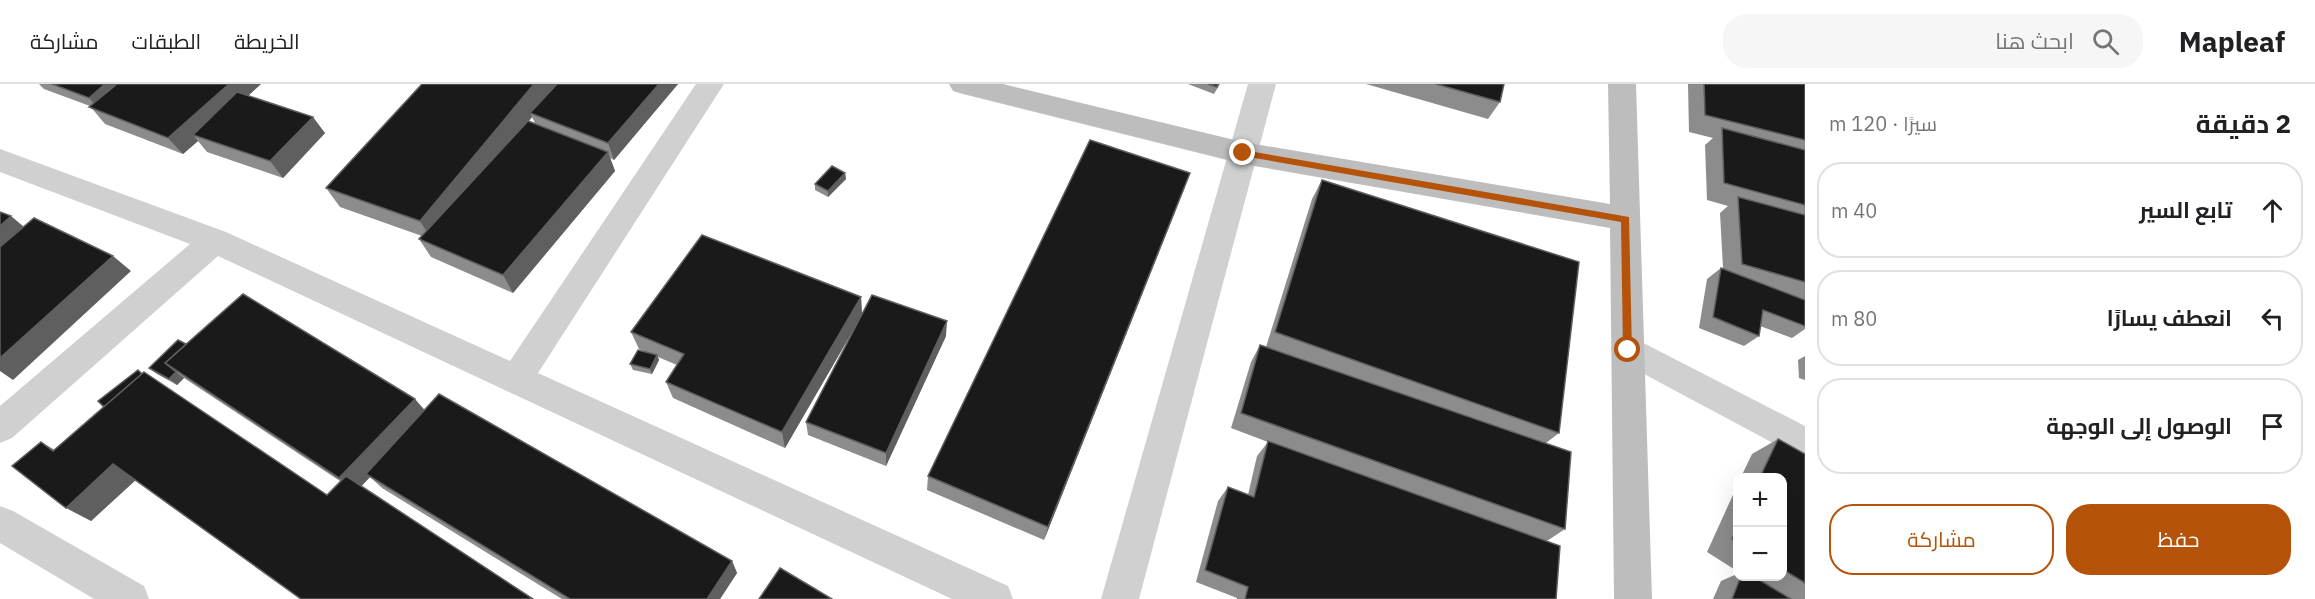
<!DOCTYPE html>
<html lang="ar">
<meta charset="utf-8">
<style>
:root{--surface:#fff;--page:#f6f6f6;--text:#202124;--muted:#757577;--line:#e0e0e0;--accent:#b45309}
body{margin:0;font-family:"IBM Plex Sans",Cairo,sans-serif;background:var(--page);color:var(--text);direction:rtl}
.controls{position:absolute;right:18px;bottom:18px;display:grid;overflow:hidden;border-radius:12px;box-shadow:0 6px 24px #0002}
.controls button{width:54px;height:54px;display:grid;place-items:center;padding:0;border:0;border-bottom:2px solid var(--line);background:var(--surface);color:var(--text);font:30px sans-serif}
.stop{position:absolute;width:18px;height:18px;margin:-14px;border:4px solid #b45309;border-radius:50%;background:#fff}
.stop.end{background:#b45309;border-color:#fff;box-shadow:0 2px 6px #0008}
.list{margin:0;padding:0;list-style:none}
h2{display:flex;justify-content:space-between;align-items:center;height:78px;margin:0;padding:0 24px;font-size:26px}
h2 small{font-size:20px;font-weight:400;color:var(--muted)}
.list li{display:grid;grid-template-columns:39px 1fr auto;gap:18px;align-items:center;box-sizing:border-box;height:96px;margin:0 12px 12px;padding:0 12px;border:2px solid var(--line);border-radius:24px}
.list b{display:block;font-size:22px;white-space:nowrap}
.list em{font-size:20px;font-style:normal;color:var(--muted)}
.actions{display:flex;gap:12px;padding:18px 24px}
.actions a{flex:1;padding:14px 0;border:2px solid var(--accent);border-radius:24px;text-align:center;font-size:21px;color:var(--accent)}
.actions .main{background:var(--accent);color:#fff}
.icon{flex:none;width:33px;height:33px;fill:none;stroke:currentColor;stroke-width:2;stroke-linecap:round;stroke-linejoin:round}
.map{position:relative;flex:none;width:1805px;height:515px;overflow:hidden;direction:ltr}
header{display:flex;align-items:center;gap:36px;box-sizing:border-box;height:84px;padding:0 30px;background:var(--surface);border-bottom:2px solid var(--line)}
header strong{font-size:28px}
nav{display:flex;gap:33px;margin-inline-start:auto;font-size:21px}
.search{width:420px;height:54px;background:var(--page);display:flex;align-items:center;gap:15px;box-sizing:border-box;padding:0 21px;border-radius:24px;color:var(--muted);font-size:22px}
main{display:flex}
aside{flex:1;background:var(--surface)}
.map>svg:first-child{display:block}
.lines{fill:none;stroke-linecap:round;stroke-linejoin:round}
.street{fill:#d0d0d0;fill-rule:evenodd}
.secondary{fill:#bdbdbd;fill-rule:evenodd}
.wall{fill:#8c8c8c;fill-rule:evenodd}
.shaded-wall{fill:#5f5f5f}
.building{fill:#1a1a1a;stroke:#5f5f5f;stroke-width:1.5}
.route{fill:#b45309}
</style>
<header>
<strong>Mapleaf</strong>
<div class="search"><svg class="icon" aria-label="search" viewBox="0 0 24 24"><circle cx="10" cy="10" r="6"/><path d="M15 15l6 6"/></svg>ابحث هنا</div>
<nav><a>الخريطة</a><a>الطبقات</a><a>مشاركة</a></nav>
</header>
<main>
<aside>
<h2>2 دقيقة<small>سيرًا · 120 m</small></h2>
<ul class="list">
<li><svg class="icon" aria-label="ahead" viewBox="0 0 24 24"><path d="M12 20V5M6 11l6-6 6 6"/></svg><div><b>تابع السير</b></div><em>40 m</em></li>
<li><svg class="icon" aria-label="left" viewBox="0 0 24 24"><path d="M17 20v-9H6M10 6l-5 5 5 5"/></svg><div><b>انعطف يسارًا</b></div><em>80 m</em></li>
<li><svg class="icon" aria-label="arrive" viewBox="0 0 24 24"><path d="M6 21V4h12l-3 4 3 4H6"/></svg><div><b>الوصول إلى الوجهة</b></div></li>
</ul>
<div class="actions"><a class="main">حفظ</a><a>مشاركة</a></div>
</aside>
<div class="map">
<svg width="1805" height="515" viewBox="0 0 1805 515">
<rect width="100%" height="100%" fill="#fff"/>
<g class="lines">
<g class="street">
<polygon points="696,0 724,0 538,289 1008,502 1013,515 952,515 218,172 12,354 0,359 0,322 190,160 0,88 0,65 226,148 510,277"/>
<polygon points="1248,0 1276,0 1139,515 1101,515"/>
<polygon points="1628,251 1805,342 1805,376 1616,275 1611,265 1616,255"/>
<polygon points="0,422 13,427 144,502 149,515 94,515 0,459"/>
</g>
<polygon class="secondary" points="949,0 1003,0 1243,58 1610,120 1608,0 1636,0 1652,515 1614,515 1610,144 1243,80 963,10 953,7"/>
</g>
<g class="wall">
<polygon points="39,0 261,0 248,12 325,49 283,94 207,68 198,57 183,70 105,40 90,22 44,5"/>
<path d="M422,0H678L614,76L610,74L615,87L513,209L431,173L419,155L422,152L340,123L326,104ZM532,33L535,39L529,37Z"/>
<polygon points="1188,0 1220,0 1214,10"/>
<polygon points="1366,0 1504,0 1500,18 1488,35"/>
<polygon points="1688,0 1805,0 1805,245 1792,254 1760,242 1759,252 1744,262 1699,244 1707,195 1721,184 1723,184 1720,129 1728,122 1707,116 1705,61 1713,54 1689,48"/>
<polygon points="845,89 846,95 828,113 815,106 815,100"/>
<polygon points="1190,89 1044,456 927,406 928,392"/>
<polygon points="1322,96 1559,349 1546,359 1565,445 1547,457 1556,515 1237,515 1237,514 1196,498 1218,417 1228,403 1248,411 1257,372 1268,358 1231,344 1251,278 1260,261 1266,263 1312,115"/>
<polygon points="861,213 862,230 946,252 886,382 808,351 806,338 858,238 785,364 673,314 666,298 677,281 658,273 659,276 652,290 633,286 630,280 644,267 639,265 631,248"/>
<polygon points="186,260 424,326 732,477 737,489 720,515 562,515 382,404 370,393 361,402 533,515 135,396 91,437 41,358 55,366 143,289 327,411 340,397 184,294 177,301 157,290 149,284"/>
<polygon points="1805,272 1805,296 1799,294 1798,276"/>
<polygon points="1778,355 1805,370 1805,515 1713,515 1721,497 1737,490 1737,492 1782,492 1782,393 1741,393 1752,370"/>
<polygon points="1737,402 1737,487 1707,468"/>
</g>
<g class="shaded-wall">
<polygon points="105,0 132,0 101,27 89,14"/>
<polygon points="229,0 261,0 201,54 193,51 198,57 183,70 168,54"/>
<polygon points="534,0 559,0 530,29 532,33 432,156 420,137"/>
<polygon points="659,0 678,0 614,76 608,59"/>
<polygon points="313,33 325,49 283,94 270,77"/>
<polygon points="608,68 615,87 513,209 503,191"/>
<polygon points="845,89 846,95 828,113 828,107"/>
<polygon points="1190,89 1183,108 1044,456 1048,443"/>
<polygon points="11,132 30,148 0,175 0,142"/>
<polygon points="113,172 131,187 13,296 0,287 0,274"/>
<polygon points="861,213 862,231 785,364 782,348"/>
<polygon points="947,237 946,252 886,382 886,369"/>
<polygon points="657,271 659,276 652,290 650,285"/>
<polygon points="176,288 184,294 177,301 169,295"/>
<polygon points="415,315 429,331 366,390 370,393 356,408 339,394"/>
<polygon points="113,380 137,395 91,437 66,424"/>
<polygon points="732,477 737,489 720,515 707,515"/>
</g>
<g class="building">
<polygon points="52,0 105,0 89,14"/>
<polygon points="117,0 229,0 168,54 89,23"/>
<polygon points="422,0 534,0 420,137 326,104"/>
<polygon points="557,0 659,0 608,59 530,29"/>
<polygon points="1208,0 1218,0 1217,3"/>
<polygon points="1436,0 1504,0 1500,18"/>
<polygon points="1704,0 1805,0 1805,56 1705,31"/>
<polygon points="237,8 313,33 270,77 193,51"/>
<polygon points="528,37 608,68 503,191 419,155"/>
<polygon points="1722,44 1805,66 1805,121 1724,99"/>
<polygon points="1090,56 1190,89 1048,443 928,392"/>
<polygon points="832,82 845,89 828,107 815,100"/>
<polygon points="1322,96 1579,178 1559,349 1275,248"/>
<polygon points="1738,113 1805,131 1805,198 1742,180"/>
<polygon points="0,128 11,132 0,142"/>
<polygon points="34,134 113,172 0,274 0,163"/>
<polygon points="702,151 861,213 782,348 666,298 684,270 631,248"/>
<polygon points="1721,184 1805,216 1805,242 1763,226 1759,252 1713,233"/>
<polygon points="243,210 415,315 339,394 165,279"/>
<polygon points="872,211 947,237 886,369 806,338"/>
<polygon points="178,256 186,260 165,279 176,288 169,295 149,284"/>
<polygon points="1260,261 1571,368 1565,445 1241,329"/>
<polygon points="638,266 657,271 650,285 630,280"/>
<polygon points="138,286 142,290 104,323 98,317"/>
<polygon points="144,288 327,411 346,392 533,515 301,515 113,380 66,424 12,382 41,358 53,367"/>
<polygon points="439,310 732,477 707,515 570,515 366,390"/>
<polygon points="1778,355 1805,370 1805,499 1782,485 1782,393 1760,393"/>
<polygon points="1268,357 1560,462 1556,515 1245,515 1248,503 1205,486 1228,403 1254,413"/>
<polygon points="1737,443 1737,458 1732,455"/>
<polygon points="780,484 832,515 759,515"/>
<polygon points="1741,492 1753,492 1791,515 1732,515"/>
</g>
<polygon class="route" points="1243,66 1629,133 1632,268 1625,268 1623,266 1621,138 1243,72 1239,69"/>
</svg>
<div class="controls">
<button>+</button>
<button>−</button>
</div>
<div class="stop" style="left:1628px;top:266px"></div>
<div class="stop end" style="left:1243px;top:69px"></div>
</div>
</main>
